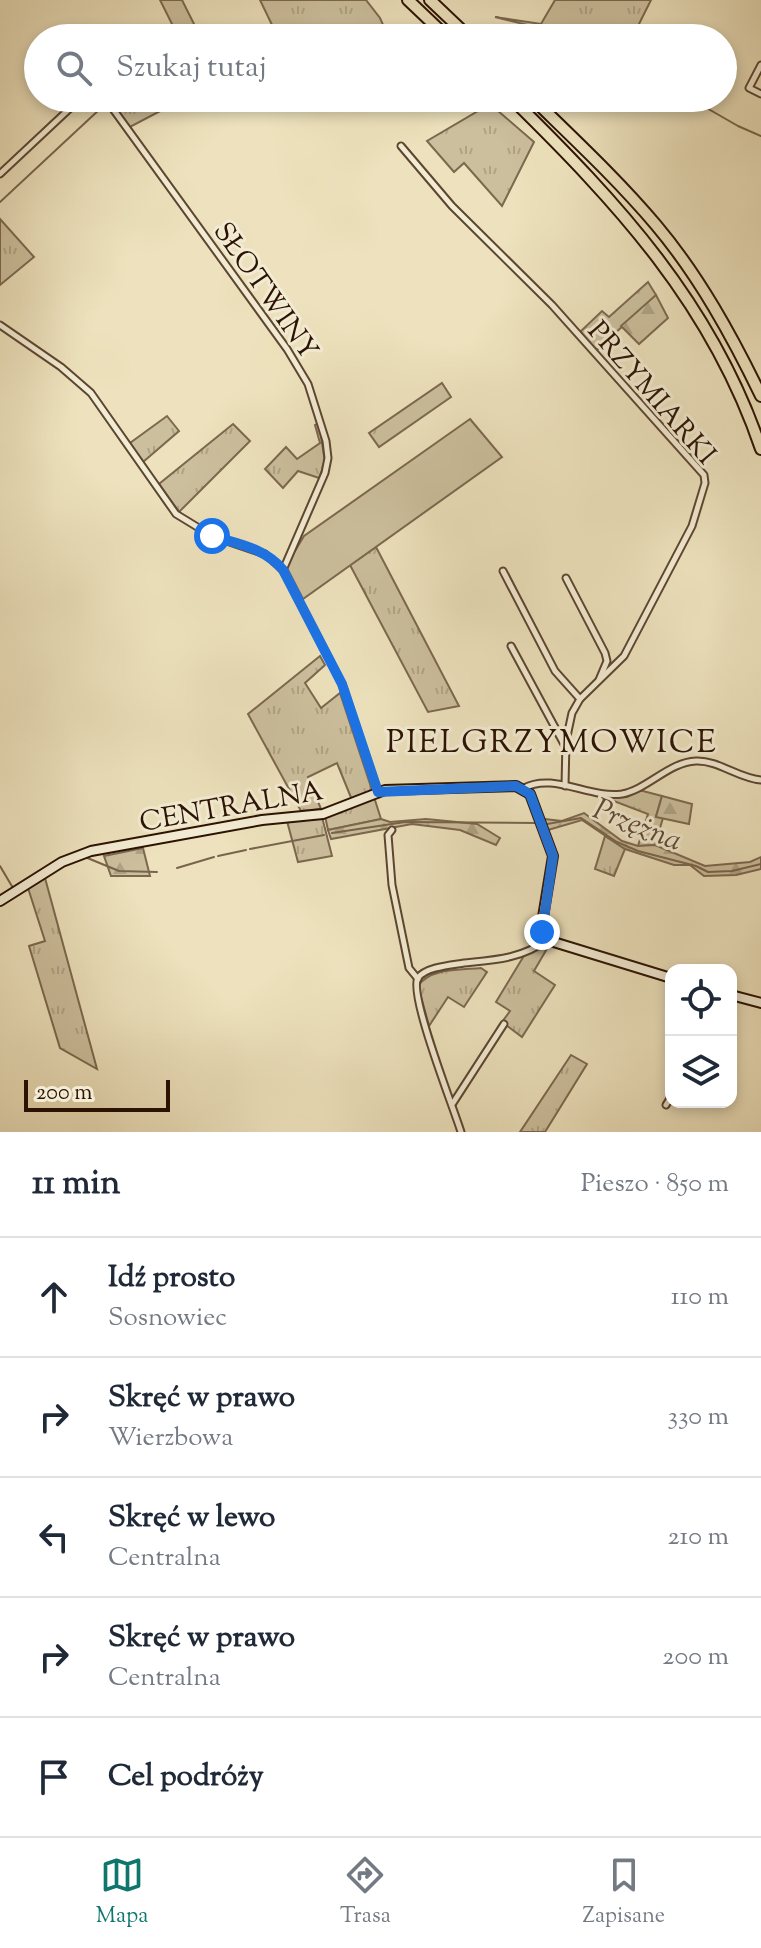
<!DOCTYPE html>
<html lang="pl">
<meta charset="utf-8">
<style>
:root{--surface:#fff;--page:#f6f6f7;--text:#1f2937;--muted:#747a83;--line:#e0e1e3;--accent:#0f766e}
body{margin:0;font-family:"Sorts Mill Goudy",serif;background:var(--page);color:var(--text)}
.controls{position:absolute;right:24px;bottom:24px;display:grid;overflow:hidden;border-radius:16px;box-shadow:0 4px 12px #0003}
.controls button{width:72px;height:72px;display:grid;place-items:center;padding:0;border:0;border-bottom:2px solid var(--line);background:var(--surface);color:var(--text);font:40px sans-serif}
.scale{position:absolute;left:24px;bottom:20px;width:146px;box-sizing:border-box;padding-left:8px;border:4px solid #2b1201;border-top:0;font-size:22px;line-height:28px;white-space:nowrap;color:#2b1201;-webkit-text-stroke:6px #f3ecd4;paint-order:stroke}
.stop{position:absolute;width:24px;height:24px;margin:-18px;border:6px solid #1a73e8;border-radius:50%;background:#fff}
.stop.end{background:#1a73e8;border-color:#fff;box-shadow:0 2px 8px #0008}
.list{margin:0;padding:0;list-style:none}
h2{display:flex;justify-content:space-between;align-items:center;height:104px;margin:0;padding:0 32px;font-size:34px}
h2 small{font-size:26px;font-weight:400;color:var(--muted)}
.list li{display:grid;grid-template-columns:52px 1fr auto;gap:24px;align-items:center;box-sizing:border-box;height:120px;padding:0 32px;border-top:2px solid var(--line)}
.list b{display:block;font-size:30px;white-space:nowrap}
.list p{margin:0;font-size:26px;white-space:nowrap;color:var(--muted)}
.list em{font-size:26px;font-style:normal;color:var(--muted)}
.icon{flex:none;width:44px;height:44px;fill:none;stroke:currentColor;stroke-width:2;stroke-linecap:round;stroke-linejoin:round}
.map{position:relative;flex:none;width:761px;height:1132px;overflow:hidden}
.search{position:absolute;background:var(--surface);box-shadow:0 4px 12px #0003;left:24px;right:24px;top:24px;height:88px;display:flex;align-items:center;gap:20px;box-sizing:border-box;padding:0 28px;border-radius:44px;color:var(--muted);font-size:30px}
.sheet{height:704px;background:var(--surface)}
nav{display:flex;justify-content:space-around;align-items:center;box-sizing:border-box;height:112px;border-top:2px solid var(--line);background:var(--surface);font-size:22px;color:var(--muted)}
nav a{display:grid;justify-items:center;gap:4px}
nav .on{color:var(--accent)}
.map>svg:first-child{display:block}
.grass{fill:url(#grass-tufts);stroke:#7c684f;stroke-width:2}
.forest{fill:url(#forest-firs);stroke:#7c684f;stroke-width:2}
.garden{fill:#ccbf9d;stroke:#7c684f;stroke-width:2}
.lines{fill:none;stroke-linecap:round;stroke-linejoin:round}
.stream{stroke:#78644b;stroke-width:2}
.street-casing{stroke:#5c4630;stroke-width:9}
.secondary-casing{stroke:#2b1201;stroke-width:12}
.highway-casing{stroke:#2b1201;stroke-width:14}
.street{stroke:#f3ecd4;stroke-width:5}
.secondary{stroke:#f3ecd4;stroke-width:8}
.highway{stroke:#ede2bd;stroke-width:10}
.route{stroke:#1a73e8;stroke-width:10}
.labels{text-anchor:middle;stroke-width:6;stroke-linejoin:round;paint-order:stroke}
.street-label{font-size:28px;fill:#2b1201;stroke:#f3ecd4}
.water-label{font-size:30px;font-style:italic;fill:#5e4933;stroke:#f3ecd4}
.quarter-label{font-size:32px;letter-spacing:2px;fill:#2b1201;stroke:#f3ecd4}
</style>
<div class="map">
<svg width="761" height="1132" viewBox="0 0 761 1132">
<defs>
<pattern id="grass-tufts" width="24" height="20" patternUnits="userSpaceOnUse" patternTransform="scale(2)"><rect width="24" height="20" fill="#ccbf9d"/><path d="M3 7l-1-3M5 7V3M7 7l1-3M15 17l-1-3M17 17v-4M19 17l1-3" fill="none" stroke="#afa385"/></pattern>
<pattern id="forest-firs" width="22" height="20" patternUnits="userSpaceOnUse" patternTransform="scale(2)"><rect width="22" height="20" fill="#ccbf9d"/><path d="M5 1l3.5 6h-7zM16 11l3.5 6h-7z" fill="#afa385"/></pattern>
</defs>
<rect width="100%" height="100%" fill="#ede2bd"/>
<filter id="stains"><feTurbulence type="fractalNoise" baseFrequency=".0025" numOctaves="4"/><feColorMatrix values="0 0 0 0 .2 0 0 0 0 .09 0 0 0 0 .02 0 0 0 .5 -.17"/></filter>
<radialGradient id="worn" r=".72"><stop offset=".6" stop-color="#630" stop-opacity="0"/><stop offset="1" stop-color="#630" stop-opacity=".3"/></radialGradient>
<g class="grass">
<polygon points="160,0 182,0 201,38 179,38"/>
<polygon points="260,0 366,0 380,18 389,38 213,38 274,29"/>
<polygon points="555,0 651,0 632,38 581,38 495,17 541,24"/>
<polygon points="108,98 185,98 128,128"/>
<polygon points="490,104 534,142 502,206 464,163 454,172 427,141"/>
<polygon points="0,219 34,257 0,285"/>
<polygon points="648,282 656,295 596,351 580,332 602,311 609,317"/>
<polygon points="442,383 451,397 379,447 369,433"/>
<polygon points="167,416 179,431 143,462 130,443"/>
<polygon points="319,423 325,462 319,478 298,471 283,488 265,469 286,447 297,459 320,443 315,425"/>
<polygon points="233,424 250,441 179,512 159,484"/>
<polygon points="376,547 459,706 428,712 350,565"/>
<polygon points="320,656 325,665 305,683 321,708 340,693 372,790 352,800 337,763 308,777 321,809 301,811 248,714"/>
<polygon points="639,790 662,796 656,816 663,818 655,845 638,846 648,814 606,798 627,797"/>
<polygon points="374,797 381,819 328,830 325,816"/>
<polygon points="322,817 332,856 298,862 287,821"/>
<polygon points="605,836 625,849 614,876 595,869"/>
<polygon points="45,878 97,1069 60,1048 29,946 45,941 28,888"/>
<polygon points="543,946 548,947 534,971 555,985 522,1037 502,1022 510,1011 496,1002 525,954"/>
<path d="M481,968L487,972L464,1007L448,997L429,1026L418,986C430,968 460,970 481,968Z"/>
<polygon points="571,1055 587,1064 545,1132 520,1132"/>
</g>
<g class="forest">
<polygon points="656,295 668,318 639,344 621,326"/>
<polygon points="662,796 692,804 689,824 656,817"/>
<polygon points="584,813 622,841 638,846 655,845 705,866 750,862 761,857 761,869 736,875 704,876 690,865 674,865 625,849 582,820 548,830 544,819 562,821"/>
<polygon points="381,819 390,822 426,819 477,824 500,838 496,845 460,830 412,824 331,839 328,830"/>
<polygon points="143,848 150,876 111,876 104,856"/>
</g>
<polygon class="garden" points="470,419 502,457 303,599 286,566 304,536"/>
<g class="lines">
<g class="stream">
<polyline points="490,29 495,27 510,34"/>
<polyline points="513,31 518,29 528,38"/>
<polyline points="691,99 738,126 761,136"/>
<polyline points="113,104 123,98"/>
<polyline points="0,202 101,108 108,106"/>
<polyline points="547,824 581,818 617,842 638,851 696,866 708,872 732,871 761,864"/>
<polyline points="332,833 405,822 537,823"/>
<polyline points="250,849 324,835"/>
<polyline points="218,856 246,850"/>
<polyline points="85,857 119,871 157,872"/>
<polyline points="0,866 13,888"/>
<polyline points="177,868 214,857"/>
</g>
<g class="street-casing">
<g id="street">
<polyline points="761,65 749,88 761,94"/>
<polyline points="105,98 287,349 308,384 326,441 328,458 325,473 283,570"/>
<polyline points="401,146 452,206 552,305 704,475 705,483 692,526 624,656 580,699 572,713 566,741 565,786"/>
<polyline points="0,174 81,98"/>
<polyline points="0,325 61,367 91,393 176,514 212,536 265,554 283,570 342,684 378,792"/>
<polyline points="503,571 555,671 580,699"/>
<polyline points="566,578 605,653 607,661 599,680"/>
<polyline points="511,646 565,746"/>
<path d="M524,788C553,772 590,799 622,794C648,789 669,762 696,761C718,760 738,778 761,780"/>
<polyline points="392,830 388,835 392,885 409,968 418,979"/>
<polyline points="453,1103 504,1024"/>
<polyline points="666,1105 671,1097"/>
<path d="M461,1132C454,1109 408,993 418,978C425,967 452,965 464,963C494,960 521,959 547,940"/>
</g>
</g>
<g class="secondary-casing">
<g id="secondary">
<polyline points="0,901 62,862 91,851 262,820 323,814 385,790 516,786 530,794 553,856 543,917 542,932 547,940 671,978"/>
<polyline points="731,995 761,1003"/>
</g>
</g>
<g class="highway-casing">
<g id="highway">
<polyline points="408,0 448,38"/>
<polyline points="430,0 470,38"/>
<path d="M511,98C618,203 712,304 761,449"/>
<path d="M532,98C574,139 618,180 656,225C699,276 732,336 761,396"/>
</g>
</g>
<use href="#street" class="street"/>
<use href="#secondary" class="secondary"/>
<use href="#highway" class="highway"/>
</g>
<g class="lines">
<path class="route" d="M212,536C238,544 265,548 283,570L342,684L378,792L516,786L530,794L553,856L542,932"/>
</g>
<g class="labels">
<g class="street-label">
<text transform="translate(267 290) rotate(55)" y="10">SŁOTWINY</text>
<text transform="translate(653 392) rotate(49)" y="10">PRZYMIARKI</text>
<text transform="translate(231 805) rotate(-10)" y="10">CENTRALNA</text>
</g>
<g class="water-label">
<text transform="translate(638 824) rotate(22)" y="10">Przężna</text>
</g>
<g class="quarter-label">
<text x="552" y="752">PIELGRZYMOWICE</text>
</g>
</g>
<rect width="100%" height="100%" filter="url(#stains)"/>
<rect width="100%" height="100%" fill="url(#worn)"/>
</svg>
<div class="controls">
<button><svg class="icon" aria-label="locate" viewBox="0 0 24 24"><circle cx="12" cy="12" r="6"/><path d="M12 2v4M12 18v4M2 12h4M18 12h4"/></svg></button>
<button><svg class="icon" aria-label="layers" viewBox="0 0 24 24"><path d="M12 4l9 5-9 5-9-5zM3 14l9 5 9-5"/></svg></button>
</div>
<div class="scale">200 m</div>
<div class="stop" style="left:212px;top:536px"></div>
<div class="stop end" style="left:542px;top:932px"></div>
<div class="search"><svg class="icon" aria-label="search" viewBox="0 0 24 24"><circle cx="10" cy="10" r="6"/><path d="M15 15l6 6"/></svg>Szukaj tutaj</div>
</div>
<section class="sheet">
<h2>11 min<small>Pieszo · 850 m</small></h2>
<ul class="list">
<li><svg class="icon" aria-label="ahead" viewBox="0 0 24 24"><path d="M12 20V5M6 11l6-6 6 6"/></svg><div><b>Idź prosto</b><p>Sosnowiec</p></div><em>110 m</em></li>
<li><svg class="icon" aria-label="right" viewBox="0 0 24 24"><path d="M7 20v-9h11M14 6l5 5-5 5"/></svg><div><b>Skręć w prawo</b><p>Wierzbowa</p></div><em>330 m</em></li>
<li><svg class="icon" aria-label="left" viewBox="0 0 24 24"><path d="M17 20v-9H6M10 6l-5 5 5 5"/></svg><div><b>Skręć w lewo</b><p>Centralna</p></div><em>210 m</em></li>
<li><svg class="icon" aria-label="right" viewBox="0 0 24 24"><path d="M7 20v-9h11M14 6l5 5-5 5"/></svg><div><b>Skręć w prawo</b><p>Centralna</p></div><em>200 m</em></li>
<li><svg class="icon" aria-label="arrive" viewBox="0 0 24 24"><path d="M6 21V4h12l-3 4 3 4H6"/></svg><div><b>Cel podróży</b></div></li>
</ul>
</section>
<nav>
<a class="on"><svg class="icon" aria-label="map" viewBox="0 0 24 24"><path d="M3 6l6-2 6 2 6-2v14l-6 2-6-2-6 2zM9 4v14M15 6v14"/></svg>Mapa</a>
<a><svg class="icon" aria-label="directions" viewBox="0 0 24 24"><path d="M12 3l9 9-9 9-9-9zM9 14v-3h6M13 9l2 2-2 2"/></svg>Trasa</a>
<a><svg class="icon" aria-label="saved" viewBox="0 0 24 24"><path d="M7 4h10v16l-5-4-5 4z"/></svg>Zapisane</a>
</nav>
